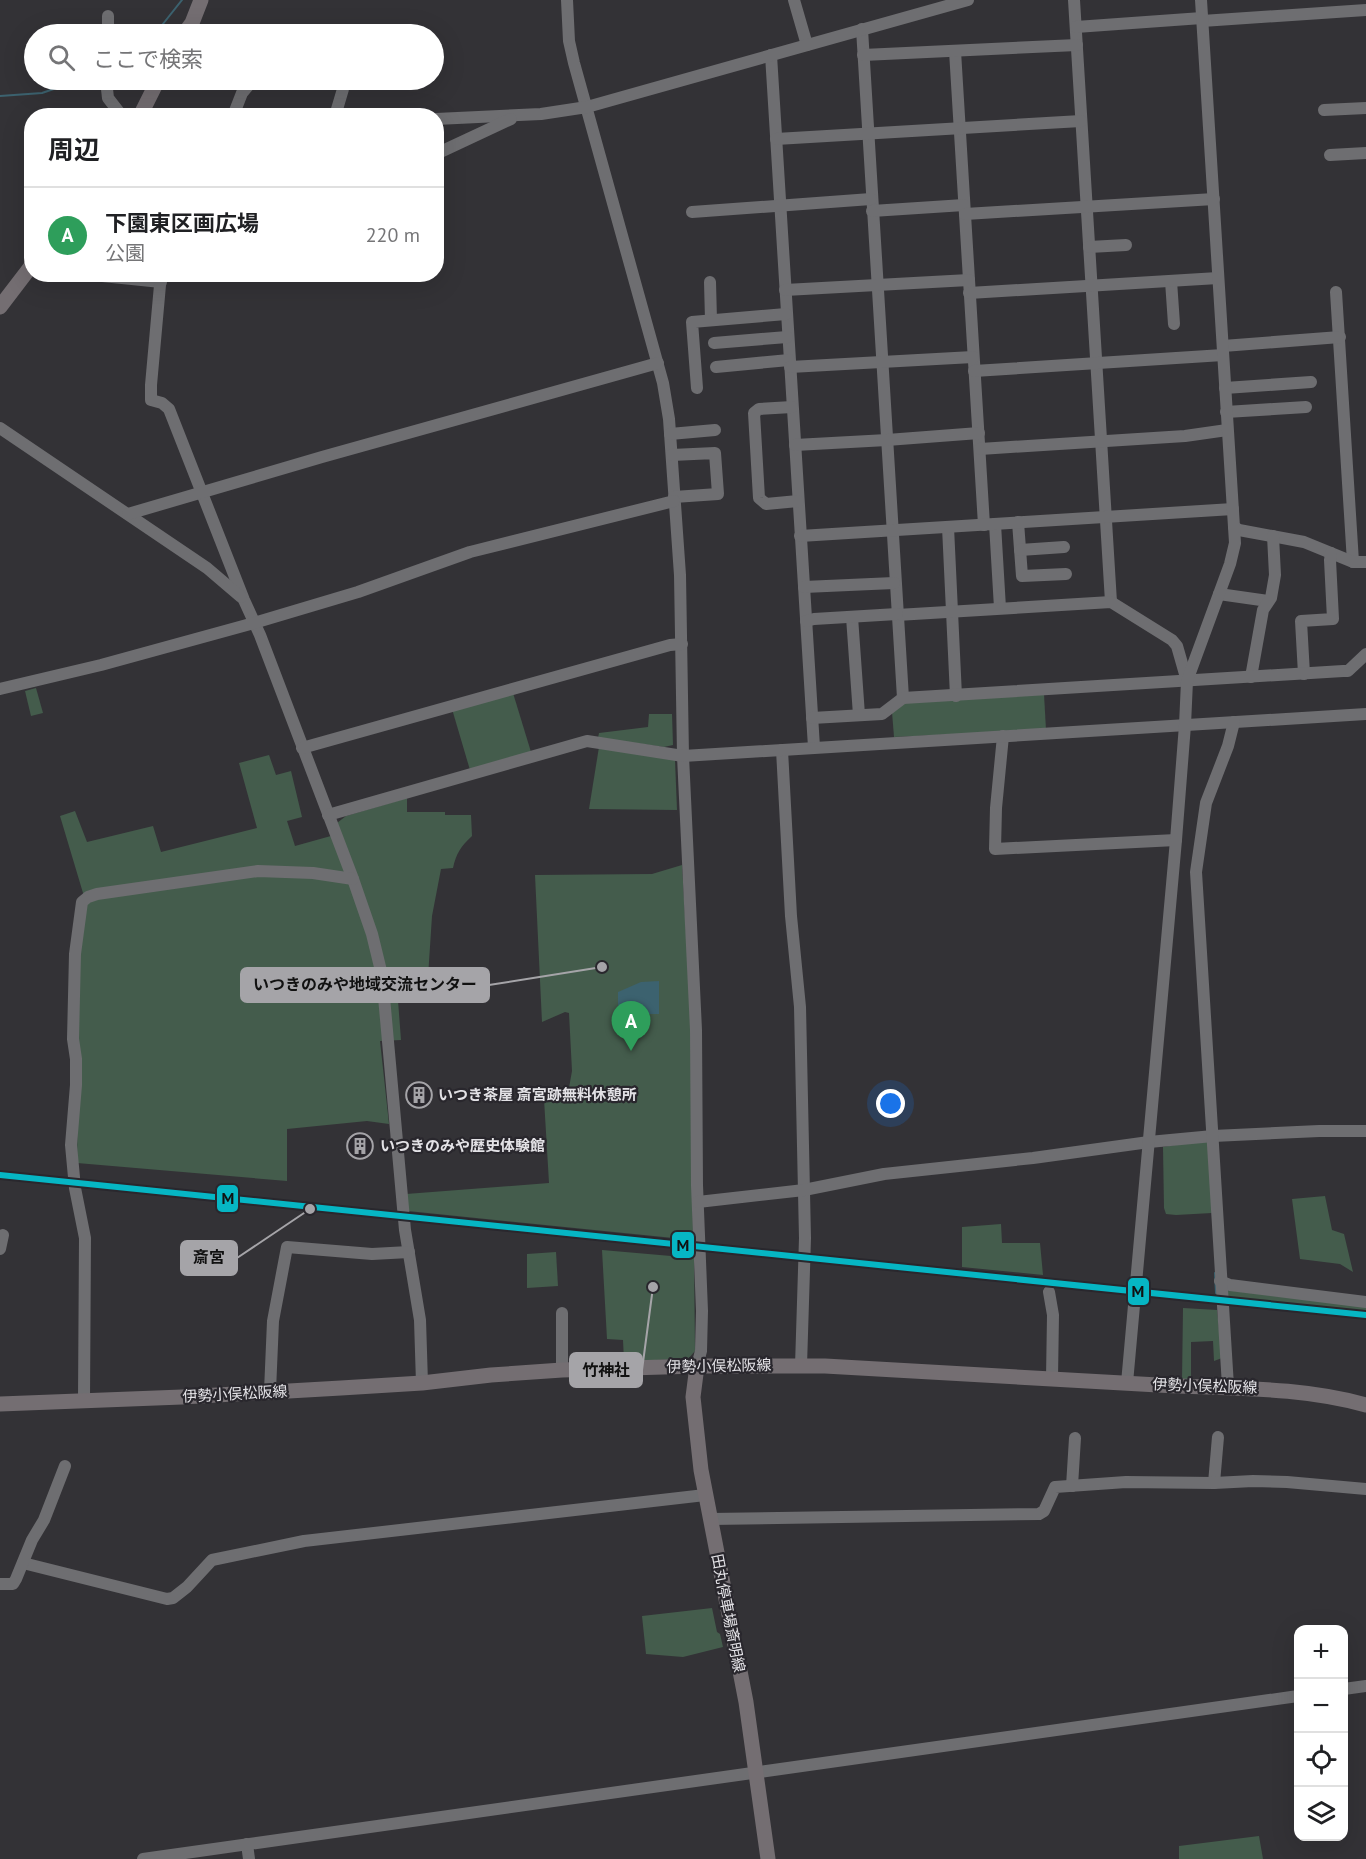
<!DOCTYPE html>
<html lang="ja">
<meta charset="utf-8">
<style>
:root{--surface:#fff;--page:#f6f6f6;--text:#202124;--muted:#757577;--line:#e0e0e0;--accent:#5c5c5f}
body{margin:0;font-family:"PT Sans","Noto Sans JP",sans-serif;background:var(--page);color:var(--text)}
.controls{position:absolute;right:18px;bottom:18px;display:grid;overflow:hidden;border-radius:12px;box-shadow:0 6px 24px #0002}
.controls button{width:54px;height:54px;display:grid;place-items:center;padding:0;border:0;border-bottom:2px solid var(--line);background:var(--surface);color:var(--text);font:30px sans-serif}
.you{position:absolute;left:891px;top:1104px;width:21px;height:21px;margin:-15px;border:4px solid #fff;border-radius:50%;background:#1a73e8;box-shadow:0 0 0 9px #1a73e833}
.badge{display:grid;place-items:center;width:39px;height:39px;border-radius:50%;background:var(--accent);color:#fff;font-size:20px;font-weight:700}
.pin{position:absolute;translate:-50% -50px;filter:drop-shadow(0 2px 3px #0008)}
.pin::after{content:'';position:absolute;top:32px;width:21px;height:18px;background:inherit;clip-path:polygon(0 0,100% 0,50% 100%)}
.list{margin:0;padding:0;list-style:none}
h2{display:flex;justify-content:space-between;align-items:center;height:78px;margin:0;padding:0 24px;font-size:26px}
h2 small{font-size:20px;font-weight:400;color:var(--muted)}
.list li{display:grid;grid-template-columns:39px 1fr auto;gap:18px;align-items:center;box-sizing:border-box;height:96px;padding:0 24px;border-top:2px solid var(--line)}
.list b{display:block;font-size:22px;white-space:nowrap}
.list p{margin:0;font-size:20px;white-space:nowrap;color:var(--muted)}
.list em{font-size:20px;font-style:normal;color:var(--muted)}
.icon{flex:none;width:33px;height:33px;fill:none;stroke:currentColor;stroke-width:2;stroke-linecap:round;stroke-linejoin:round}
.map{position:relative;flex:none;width:1366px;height:1859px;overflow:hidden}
.search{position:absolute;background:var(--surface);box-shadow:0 6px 24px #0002;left:24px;top:24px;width:420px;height:66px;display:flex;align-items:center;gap:15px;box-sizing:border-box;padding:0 21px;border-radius:33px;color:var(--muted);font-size:22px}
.panel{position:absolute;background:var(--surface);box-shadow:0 6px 24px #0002;left:24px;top:108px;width:420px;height:174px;border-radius:24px}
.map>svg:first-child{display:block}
.green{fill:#445c4c}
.water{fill:#3c626f}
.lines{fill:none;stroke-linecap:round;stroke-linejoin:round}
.stream{stroke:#3c626f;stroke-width:2}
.minor{stroke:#6e6e71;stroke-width:12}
.major{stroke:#746e72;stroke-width:15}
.rail-1-casing{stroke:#29272d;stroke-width:10}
.rail-1{stroke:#06b6c4;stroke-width:6}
.labels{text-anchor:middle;stroke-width:4.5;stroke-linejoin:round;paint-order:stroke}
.poi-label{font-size:15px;font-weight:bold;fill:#e3e2e6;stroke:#29272d;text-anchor:start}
.street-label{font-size:15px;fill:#e3e2e6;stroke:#29272d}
.leader{fill:none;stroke:#a5a4a8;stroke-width:2}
.callout-dot{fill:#a5a4a8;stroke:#29272d;stroke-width:2}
.callout{fill:#a5a4a8;stroke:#a5a4a8;stroke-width:2}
.callout-label{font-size:16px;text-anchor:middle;font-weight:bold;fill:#111}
.line-badge{stroke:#29272d;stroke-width:2}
.pale-badge-label{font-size:16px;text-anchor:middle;font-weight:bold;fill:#111}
</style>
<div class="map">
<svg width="1366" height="1859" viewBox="0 0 1366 1859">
<rect width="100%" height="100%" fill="#333236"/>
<g class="green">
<polygon points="36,688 43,713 31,716 25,691"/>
<polygon points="513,693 531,752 470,770 452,709"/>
<polygon points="1044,694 1046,730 894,737 892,712 903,702"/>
<polygon points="649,714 672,714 673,745 664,747 598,738 599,733 648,727"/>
<polygon points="599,747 675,760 677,810 589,809"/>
<path d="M269,755L276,775L291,771L302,817L287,821L295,846L338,834L337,823L346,816L407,798V812H445V815H471L472,836C461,846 456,854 453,868L441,869L432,916L428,977L396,974L401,1040L380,1041L389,1124L367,1121L287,1129V1181L77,1163L79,955L86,903L60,816L75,811L87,842L153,826L161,852L257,828L239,763Z"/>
<polygon points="682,865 691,1017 693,1240 408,1211 406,1194 549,1183 544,1099 567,1099 572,1071 569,1013 565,1012 542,1022 535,875 652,874"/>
<polygon points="1209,1139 1212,1213 1176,1215 1166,1214 1164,1208 1163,1147"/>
<polygon points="1325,1196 1332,1230 1344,1234 1353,1272 1340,1264 1300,1259 1292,1199"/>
<polygon points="1001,1224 1002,1243 1040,1243 1043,1275 962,1267 962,1227"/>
<polygon points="602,1250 694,1258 695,1351 688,1359 624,1361 623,1340 607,1339"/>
<polygon points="556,1252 558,1286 527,1288 527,1254"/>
<polygon points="1226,1290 1366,1307 1366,1313 1226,1298"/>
<polygon points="1183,1308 1217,1310 1222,1358 1214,1361 1213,1341 1191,1342 1191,1378 1182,1381"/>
<polygon points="712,1608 717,1632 720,1634 723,1647 683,1657 646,1654 642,1616"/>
<polygon points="1259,1836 1263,1859 1179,1859 1179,1846"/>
</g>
<polygon class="water" points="659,981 659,1014 618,1014 618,992 641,982"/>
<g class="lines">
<g class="stream">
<polyline points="155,34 182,0"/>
<polyline points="0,96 42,93 80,80"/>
<polyline points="1215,1273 1216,1293"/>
</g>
<g class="minor">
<polyline points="567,0 569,41 574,63 663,383 669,419 680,575 683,756 696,1030 697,1185 702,1311 701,1351 697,1366"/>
<polyline points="794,0 807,45"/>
<polyline points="1074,0 1111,602"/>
<polyline points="1202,21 1366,10"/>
<polyline points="1076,27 1202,18"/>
<polyline points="862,29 903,698"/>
<polyline points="108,34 108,16"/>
<polyline points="955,51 984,525"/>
<polyline points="771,55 814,747"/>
<polyline points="863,55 1077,45"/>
<polyline points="106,80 108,98 122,116"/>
<polyline points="1324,110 1366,108"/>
<polyline points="233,116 242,93 253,80"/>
<polyline points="335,116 343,89"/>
<polyline points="436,119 541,114 587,107 968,0"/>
<polyline points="776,139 1081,121"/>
<polyline points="436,154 511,119"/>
<polyline points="1330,155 1366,153"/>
<polyline points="872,211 964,205"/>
<polyline points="692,212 871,199"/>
<polyline points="965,214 1214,199"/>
<polyline points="1089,247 1126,245"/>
<polyline points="83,274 161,282"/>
<polyline points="161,274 151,385 151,400 162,403 169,409 244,600 260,635 353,879 372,934 382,975 405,1230 420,1320 422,1383"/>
<polyline points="1171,281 1174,324"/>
<polyline points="710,282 711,320"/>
<polyline points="785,290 969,280"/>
<polyline points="1336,292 1353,562"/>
<polyline points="969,293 1218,278"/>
<polyline points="714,343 787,337"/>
<polyline points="1223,346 1340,337"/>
<polyline points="716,367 789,360"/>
<polyline points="790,367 973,357"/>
<polyline points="974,371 1223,355"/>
<polyline points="697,388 692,322 786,314"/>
<polyline points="1225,388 1311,382"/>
<polyline points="792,407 759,409 754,413 759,498 766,504 798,501"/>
<polyline points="1226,412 1306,407"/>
<polyline points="0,428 207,568 241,597"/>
<polyline points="670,434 715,430"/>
<polyline points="795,445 887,440 979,433"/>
<polyline points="980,449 1185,436 1227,430"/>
<polyline points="672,455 715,453 718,494 674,497"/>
<polyline points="128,514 322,457 658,363"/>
<polyline points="1018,522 1022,576 1066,574"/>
<polyline points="995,524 1000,608"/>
<polyline points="948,527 956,696"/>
<polyline points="1234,527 1239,530 1304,542 1353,562 1366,562"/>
<polyline points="800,536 1233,509"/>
<polyline points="1020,550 1064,547"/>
<polyline points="804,587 894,583"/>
<polyline points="1219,594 1268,601"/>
<polyline points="897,615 1111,602 1172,640 1177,646 1187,681"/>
<polyline points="852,617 859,715"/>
<polyline points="806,621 814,619 897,614"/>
<polyline points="1304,674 1301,621 1333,619 1330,560 1331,553"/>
<polyline points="1251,677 1263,610 1271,598 1275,575 1273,536"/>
<polyline points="0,689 101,665 254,623 358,592 470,552 674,501"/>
<polyline points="812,718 882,714 903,698 1343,671 1348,671 1366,654"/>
<polyline points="1003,736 996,808 995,849 1176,840"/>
<polyline points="302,748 670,645 682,644"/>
<polyline points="782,750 791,916 800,1007 805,1238 801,1366"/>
<polyline points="328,815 587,741 683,756 1366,714"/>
<polyline points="698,1202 804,1190 884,1174 1033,1158 1149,1142 1213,1136 1319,1131 1366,1131"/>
<polyline points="0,1249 3,1235"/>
<polyline points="1220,1281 1230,1285 1366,1302"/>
<polyline points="1049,1292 1053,1315 1052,1378"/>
<polyline points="562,1313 562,1370"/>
<polyline points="1127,1383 1176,840 1185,725 1187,681 1230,564 1235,543 1201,0"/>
<polyline points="1228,1386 1196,872 1206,803 1228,746 1234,722"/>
<polyline points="270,1391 273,1321 287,1247 372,1254 409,1252"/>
<polyline points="84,1400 85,1238 75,1188 71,1145 76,1085 76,1059 73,1039 75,954 82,902 88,897 97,894 258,871 313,873 353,879"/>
<polyline points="1214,1483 1218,1437"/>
<polyline points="1072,1486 1075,1438"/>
<polyline points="710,1519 1039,1514 1044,1511 1055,1487 1126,1482 1214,1483 1253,1481 1287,1482 1366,1489"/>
<polyline points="23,1563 167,1599 173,1598 187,1587 212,1560 304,1541 705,1495"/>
<polyline points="0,1584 13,1584 16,1579 32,1540 44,1520 65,1466"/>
<polyline points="1344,1689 1366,1686"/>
<polyline points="247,1844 249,1859"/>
<polyline points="143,1859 1298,1696"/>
</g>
<g class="major">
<polyline points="184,34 192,23 201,0"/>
<polyline points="140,116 158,80"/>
<polyline points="0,307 32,265"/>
<polyline points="697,1366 693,1397 701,1470 746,1702 768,1859"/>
<path d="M0,1404L182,1397L341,1388L422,1383L491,1375L562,1370L697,1366H825C936,1372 1047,1378 1158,1385C1228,1389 1298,1386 1366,1405"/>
</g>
<g class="rail-1-casing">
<polyline id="rail-1" points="0,1175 1366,1315"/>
</g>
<use href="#rail-1" class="rail-1"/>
</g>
<defs>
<g id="building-ring" transform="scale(1.35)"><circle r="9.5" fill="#29272d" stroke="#a5a4a8" stroke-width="1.5"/><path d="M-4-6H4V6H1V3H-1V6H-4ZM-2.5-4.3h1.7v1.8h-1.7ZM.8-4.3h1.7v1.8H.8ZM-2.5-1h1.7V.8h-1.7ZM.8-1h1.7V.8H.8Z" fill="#a5a4a8"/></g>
</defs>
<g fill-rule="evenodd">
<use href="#building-ring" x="419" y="1095"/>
<use href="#building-ring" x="360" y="1146"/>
</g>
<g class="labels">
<g class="poi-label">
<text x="438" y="1100">いつき茶屋 斎宮跡無料休憩所</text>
<text x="380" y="1151">いつきのみや歴史体験館</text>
</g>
<g class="street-label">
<text transform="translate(719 1366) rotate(-1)" y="5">伊勢小俣松阪線</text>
<text transform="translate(1205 1386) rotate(2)" y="5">伊勢小俣松阪線</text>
<text transform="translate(235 1394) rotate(-3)" y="5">伊勢小俣松阪線</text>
<text transform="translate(728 1613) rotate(79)" y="5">田丸停車場斎明線</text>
</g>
</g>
<path class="leader" d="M602 967L489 985M310 1209L237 1258M653 1287L642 1370"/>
<g class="callout-dot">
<circle cx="602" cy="967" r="6"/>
<circle cx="310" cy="1209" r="6"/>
<circle cx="653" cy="1287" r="6"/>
</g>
<g class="callout">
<rect x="241" y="968" width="248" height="34" rx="6"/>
<rect x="181" y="1241" width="56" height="34" rx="6"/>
<rect x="570" y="1353" width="72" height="34" rx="6"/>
</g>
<g class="callout-label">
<text x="365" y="990">いつきのみや地域交流センター</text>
<text x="209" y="1263">斎宮</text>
<text x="606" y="1376">竹神社</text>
</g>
<g class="line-badge">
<rect x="216" y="1184" width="23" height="29" rx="6" fill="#06b6c4"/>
<rect x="671" y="1231" width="24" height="28" rx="6" fill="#06b6c4"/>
<rect x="1127" y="1277" width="23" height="29" rx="6" fill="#06b6c4"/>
</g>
<g class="pale-badge-label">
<text x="228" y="1204">M</text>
<text x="683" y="1251">M</text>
<text x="1138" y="1297">M</text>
</g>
</svg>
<div class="controls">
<button>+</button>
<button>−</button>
<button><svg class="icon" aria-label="locate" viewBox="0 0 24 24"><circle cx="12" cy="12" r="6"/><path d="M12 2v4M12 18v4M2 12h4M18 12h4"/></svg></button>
<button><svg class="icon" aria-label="layers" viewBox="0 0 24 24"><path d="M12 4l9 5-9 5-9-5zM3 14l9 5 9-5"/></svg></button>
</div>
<div class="you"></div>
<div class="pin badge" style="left:631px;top:1051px;background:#2e9e5b">A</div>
<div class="search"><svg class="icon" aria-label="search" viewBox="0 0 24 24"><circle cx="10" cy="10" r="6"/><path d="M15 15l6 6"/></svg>ここで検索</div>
<section class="panel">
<h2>周辺<small></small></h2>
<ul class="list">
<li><span class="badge" style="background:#2e9e5b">A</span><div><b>下園東区画広場</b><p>公園</p></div><em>220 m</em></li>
</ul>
</section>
</div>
